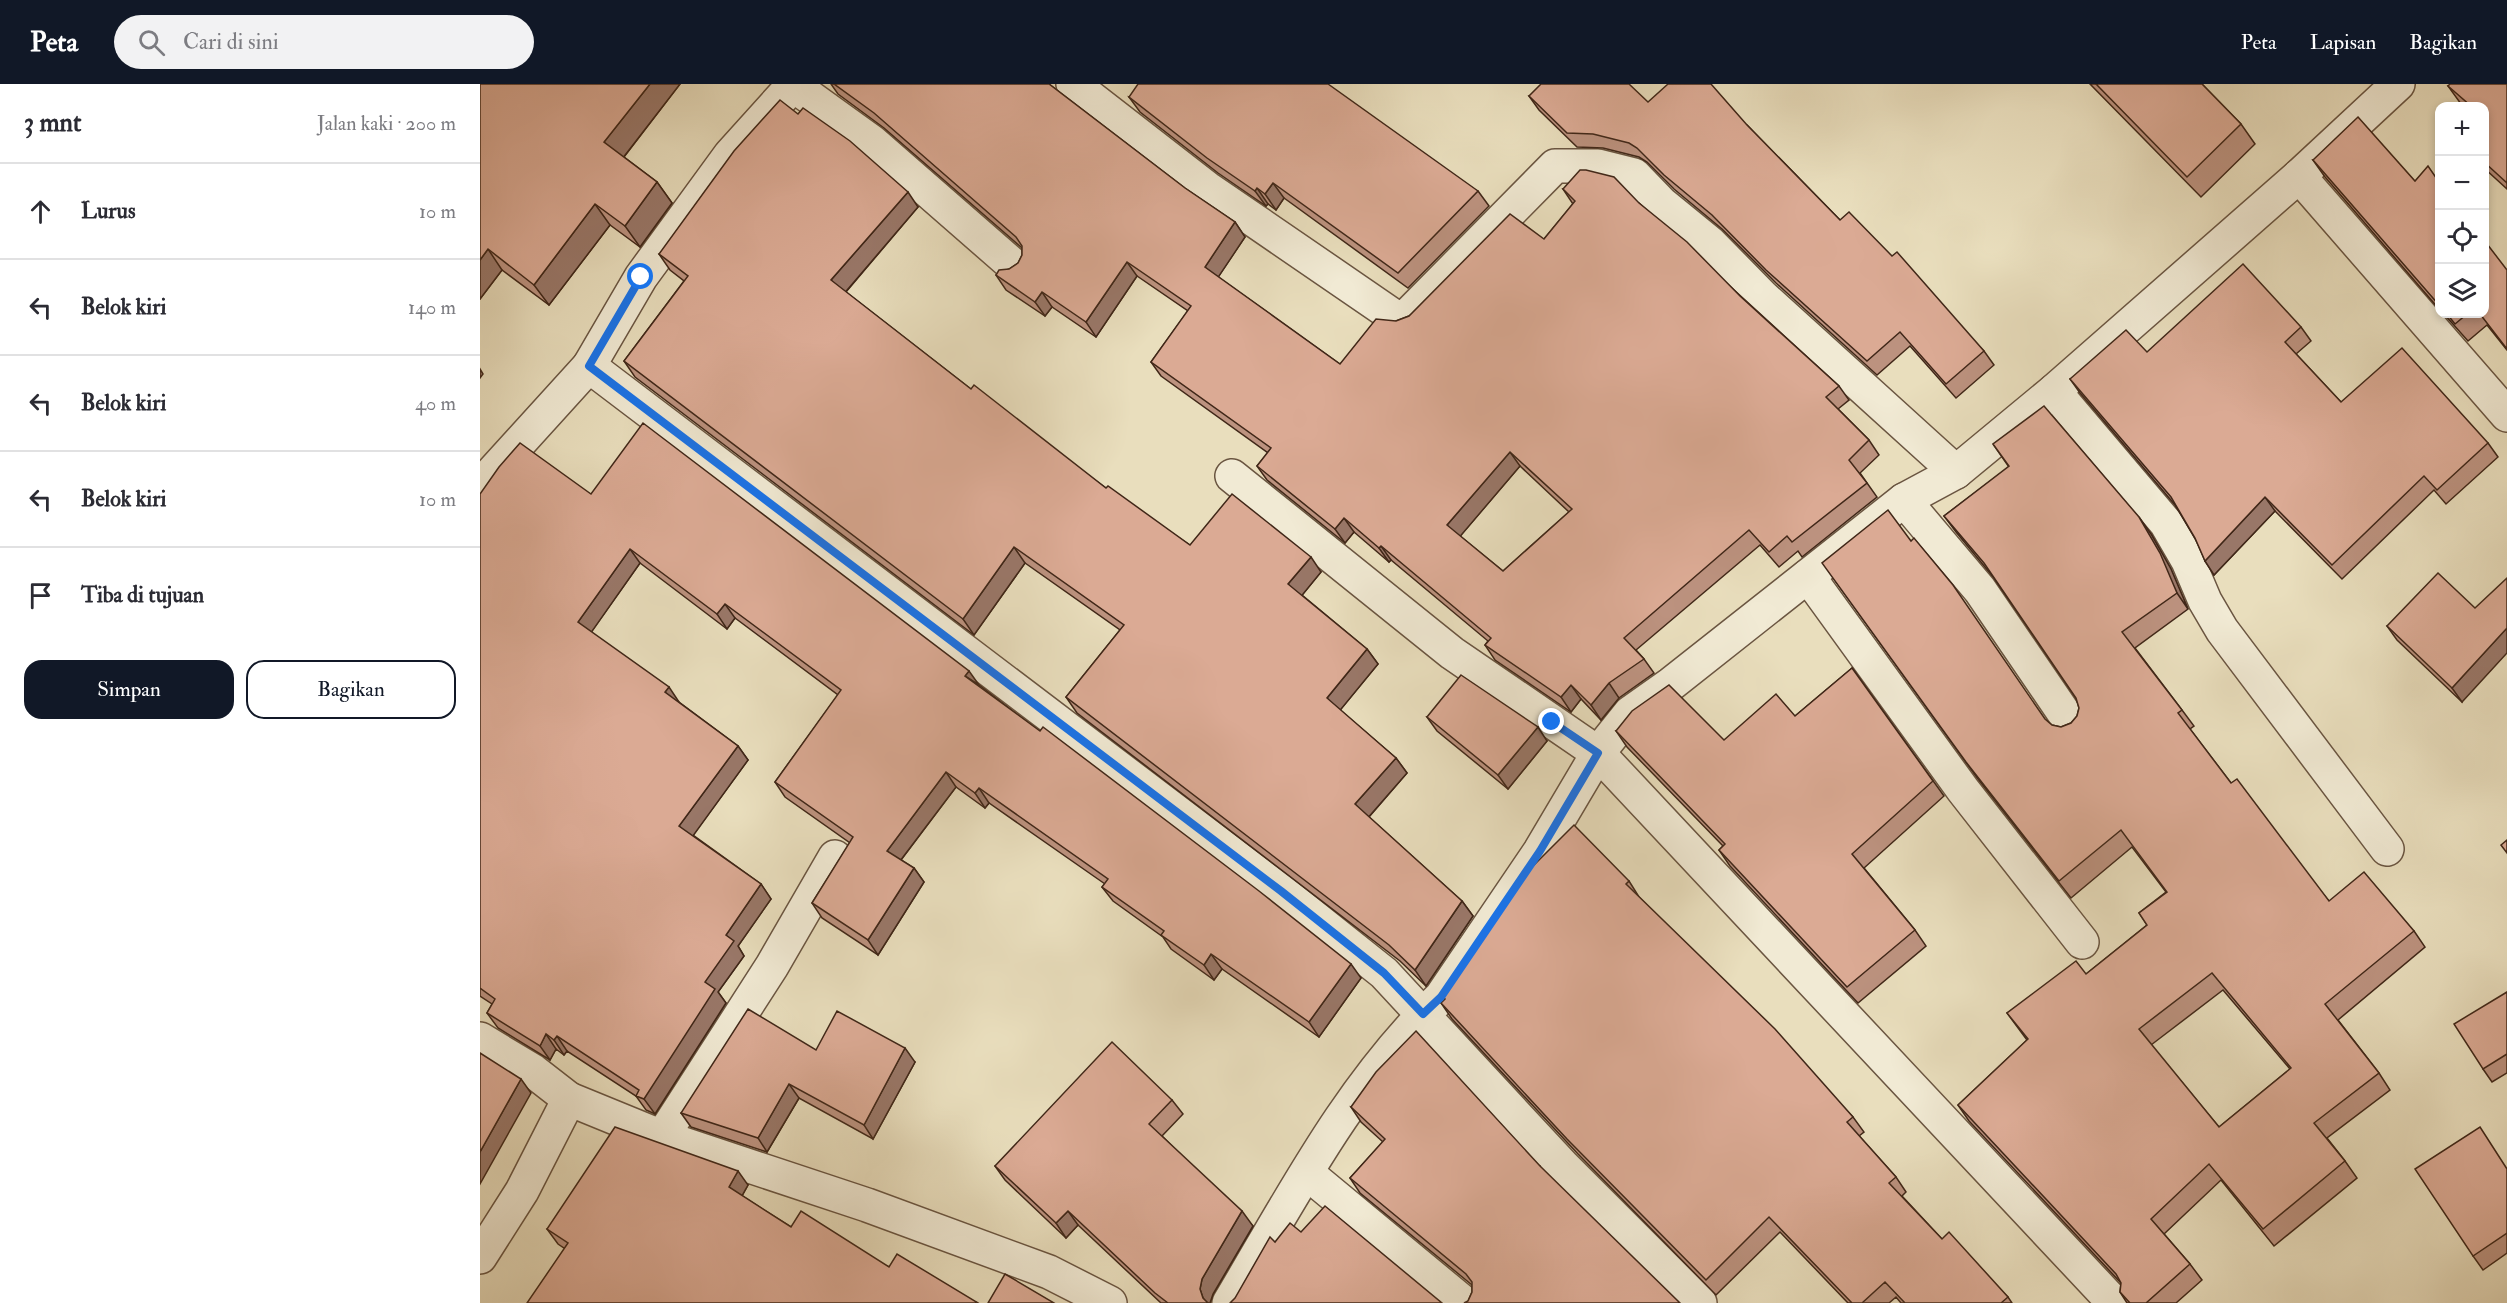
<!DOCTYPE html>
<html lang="id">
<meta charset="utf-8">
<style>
:root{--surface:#fff;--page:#f2f2f3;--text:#2b2b33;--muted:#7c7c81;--line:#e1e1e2;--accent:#111827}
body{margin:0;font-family:"IM FELL Double Pica",serif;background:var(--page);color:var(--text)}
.controls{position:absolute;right:18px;top:18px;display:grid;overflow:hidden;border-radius:12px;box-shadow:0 3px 9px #0003}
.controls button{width:54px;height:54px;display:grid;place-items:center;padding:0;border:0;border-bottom:2px solid var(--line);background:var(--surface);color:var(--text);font:30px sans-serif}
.stop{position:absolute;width:18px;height:18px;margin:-14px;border:4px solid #1a73e8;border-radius:50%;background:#fff}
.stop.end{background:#1a73e8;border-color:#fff;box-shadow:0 2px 6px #0008}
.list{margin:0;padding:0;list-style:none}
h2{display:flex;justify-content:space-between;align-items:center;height:78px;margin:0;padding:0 24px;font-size:26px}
h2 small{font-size:20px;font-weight:400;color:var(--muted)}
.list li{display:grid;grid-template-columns:39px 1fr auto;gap:18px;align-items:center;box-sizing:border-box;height:96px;padding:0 24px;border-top:2px solid var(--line)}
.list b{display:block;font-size:22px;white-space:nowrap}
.list em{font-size:20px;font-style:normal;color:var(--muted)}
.actions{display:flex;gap:12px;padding:18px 24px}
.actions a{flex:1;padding:14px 0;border:2px solid var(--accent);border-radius:18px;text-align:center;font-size:21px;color:var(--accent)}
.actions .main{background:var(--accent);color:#fff}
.icon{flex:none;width:33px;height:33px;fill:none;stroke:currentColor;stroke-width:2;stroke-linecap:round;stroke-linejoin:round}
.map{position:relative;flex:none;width:2027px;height:1219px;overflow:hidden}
header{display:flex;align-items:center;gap:36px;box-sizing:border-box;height:84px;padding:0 30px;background:var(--accent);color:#fff}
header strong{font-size:28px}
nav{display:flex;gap:33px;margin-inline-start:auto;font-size:21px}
.search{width:420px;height:54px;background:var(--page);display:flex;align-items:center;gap:15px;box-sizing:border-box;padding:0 21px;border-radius:33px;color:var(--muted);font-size:22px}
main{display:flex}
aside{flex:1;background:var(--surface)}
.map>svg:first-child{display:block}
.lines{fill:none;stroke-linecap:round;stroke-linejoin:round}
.minor-casing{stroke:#6a5541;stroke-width:36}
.minor{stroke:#f1ead4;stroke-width:33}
.wall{fill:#bc927f;stroke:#402718;stroke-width:1.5;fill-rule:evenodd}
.shaded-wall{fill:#997768;stroke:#402718;stroke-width:1.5}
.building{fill:#dbaa94;stroke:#402718;stroke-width:1.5;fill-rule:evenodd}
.route{stroke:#1a73e8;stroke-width:8}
</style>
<header>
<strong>Peta</strong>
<div class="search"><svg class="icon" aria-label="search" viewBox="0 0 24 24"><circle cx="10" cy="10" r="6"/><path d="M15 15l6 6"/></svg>Cari di sini</div>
<nav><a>Peta</a><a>Lapisan</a><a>Bagikan</a></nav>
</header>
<main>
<aside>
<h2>3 mnt<small>Jalan kaki · 200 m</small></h2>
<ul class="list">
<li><svg class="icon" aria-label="ahead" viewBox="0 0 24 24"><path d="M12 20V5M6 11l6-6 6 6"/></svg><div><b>Lurus</b></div><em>10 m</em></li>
<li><svg class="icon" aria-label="left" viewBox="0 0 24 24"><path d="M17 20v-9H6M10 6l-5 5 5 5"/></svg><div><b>Belok kiri</b></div><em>140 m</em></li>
<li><svg class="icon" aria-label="left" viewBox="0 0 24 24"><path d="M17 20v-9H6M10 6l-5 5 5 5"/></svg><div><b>Belok kiri</b></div><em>40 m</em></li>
<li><svg class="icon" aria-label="left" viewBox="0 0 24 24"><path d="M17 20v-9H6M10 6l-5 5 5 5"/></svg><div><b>Belok kiri</b></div><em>10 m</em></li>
<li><svg class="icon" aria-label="arrive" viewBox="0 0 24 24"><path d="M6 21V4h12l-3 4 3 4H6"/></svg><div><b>Tiba di tujuan</b></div></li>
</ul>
<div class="actions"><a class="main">Simpan</a><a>Bagikan</a></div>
</aside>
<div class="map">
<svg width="2027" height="1219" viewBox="0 0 2027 1219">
<rect width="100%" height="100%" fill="#e9debd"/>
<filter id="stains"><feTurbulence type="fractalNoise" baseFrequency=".00333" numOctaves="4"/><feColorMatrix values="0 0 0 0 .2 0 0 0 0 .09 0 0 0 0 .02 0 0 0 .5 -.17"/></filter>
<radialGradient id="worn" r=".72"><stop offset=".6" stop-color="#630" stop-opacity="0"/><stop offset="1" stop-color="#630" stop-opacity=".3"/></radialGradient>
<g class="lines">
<g class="minor-casing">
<g id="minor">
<polyline points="593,0 727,104 915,233 926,233 1075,82 1118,82 1154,91 1181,119 1230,159 1283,213 1476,388"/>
<polyline points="313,1 392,58 534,182"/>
<polyline points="1819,92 2027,331"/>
<polyline points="109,282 801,807 904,889 1084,1083 1220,1219"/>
<polyline points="1574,307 1686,439 1708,477 1725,517 1742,546 1907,765"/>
<polyline points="752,392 972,569 1118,669 1634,1219"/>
<polyline points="0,402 109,282 161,193 250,71 314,0"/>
<polyline points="1424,416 1500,506 1592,641"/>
<polyline points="1328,492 1483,706 1602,858"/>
<polyline points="0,955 53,987 89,1015 42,1107 0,1173"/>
<polyline points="89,1015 182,1053 387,1121 569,1188 630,1219"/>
<polyline points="182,1053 292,882 355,773"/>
<polyline points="827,1089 984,1219"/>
<path d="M749,1219C812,1113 871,999 961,913L1060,767L1118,669L1150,629L1191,600L1424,416L1476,388L1574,307L1819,92L1918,0"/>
</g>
</g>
<use href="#minor" class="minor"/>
</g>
<g class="wall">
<polygon points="0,0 200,0 144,73 177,98 192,119 160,163 130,141 69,221 22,186 0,215"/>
<path d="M351,0H569L705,104L755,138L765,153L738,193L860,280L916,237L929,232L1064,155L1093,120L1083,105L1159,119L1359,302L1369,316L1358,325L1389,356L1399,371L1380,389L1397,413L1322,473L1318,467L1299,483L1280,461L1156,566L1164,575L1174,589L1139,614L1121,636L1101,615L1091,628L1015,576L1005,561L1008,557L911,476L909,478L874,448L865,459L787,396L777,382L788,369L681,292L671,278L708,227L657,192L616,253L572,223L565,232L526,206L516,191L529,185L538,179L542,171V164L404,44L358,10ZM1040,382L1089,428L1023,487L980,452Z"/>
<polygon points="1610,0 1722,0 1761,40 1775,60 1721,113"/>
<polygon points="2027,0 2027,105 2004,84 2004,22 1984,22 1981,20 1968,2"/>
<polygon points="1049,12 1168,18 1267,41 1360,136 1504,267 1514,281 1476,314 1430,262 1397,291 1296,199 1242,145 1194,105 1167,78 1159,73 1123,64 1097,63 1059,26"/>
<polygon points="649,13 998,107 1009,122 928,204 804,114 796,126 788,120 786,122 738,89 660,28"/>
<polygon points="1833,76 1935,97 1959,98 1959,225 1845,93"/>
<polygon points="438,123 366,208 491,305 626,404 710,461 841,488 822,511 887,565 898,580 860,626 916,674 927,689 889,733 982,817 993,832 946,902 920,877 597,629 586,613 640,546 545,479 494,551 155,293 144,277 204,197 190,186 179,170"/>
<polygon points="2027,186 2027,266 2007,241 1988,257 1964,230 2004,230"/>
<polygon points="1821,243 1831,257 1816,270 1861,318 2008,359 2018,373 1966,420 1954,406 1862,495 1795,427 1734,491 1725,477 1715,454 1695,421 1600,309 1590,295 1667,268"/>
<path d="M1513,360L1671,450L1691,485L1708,525L1655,564L1702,626L1714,642L1710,645L1751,699L1849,817L1934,847L1945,863L1858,936L1899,989L1910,1006L1847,1054L1865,1077L1877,1094L1794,1162L1741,1096L1684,1150L1710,1180L1722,1196L1696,1219H1647L1640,1208L1641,1199L1489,1037L1478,1021L1547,956L1527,929L1606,890L1667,841L1659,829L1686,808L1652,763L1591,814L1498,695L1354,495L1566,636L1572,641L1581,643L1591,639L1597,632L1599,624L1596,614L1514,494L1476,448L1464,432L1529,383ZM1743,906L1810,985L1739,1043L1671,961Z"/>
<polygon points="0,410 111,410 499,601 881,894 839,953 742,885 734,896 691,865 683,853 633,817 622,803 625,800 509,719 505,724 476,703 421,776 434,784 444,798 398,871 342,834 332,819 370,759 305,713 295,698 358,611 255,534 247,545 160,479 111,548 199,618 258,662 268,676 213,751 281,800 291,815 258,862 264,872 238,908 246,919 175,1030 166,1026 156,1012 87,967 84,971 76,965 70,976 18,944 7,929 12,920 0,912"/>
<polygon points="1995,524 1982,618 1917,556 1907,542"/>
<polygon points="1372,584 1464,712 1384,784 1435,846 1446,862 1378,919 1250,782 1239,766 1243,762 1147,663 1136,647 1244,656 1315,632"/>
<polygon points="947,633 1067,657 1028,705 957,647"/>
<polygon points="1149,797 1159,813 1373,1033 1384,1048 1379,1052 1416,1093 1426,1108 1422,1112 1462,1155 1528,1213 1532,1219 1421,1219 1416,1213 1409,1219 1368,1219 1300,1148 1236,1211 1098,1070 972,935 961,919 965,916 962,912"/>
<polygon points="2027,908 2027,989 2012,998 2003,985"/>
<polygon points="336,966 435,978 393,1055 319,1014 287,1068 211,1043 201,1029"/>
<polygon points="692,1016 703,1030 682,1052 773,1142 733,1210 730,1219 681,1219 598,1141 586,1154 525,1096 515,1082"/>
<polygon points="871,1023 1060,1082 988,1217 992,1208 992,1201 880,1109 870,1094 903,1058 881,1038"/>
<polygon points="2027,1084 2027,1169 2003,1186 1993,1172"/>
<polygon points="268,1101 262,1112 311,1143 498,1219 84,1164 78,1160 67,1145"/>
</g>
<g class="shaded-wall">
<polygon points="170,0 200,0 139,79 124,58"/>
<polygon points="177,98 192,119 160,163 145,142"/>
<polygon points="793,99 804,114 796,126 785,110"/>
<polygon points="777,104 788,120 786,122 775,107"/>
<polygon points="428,108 438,123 362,212 351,196"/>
<polygon points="115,120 130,141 69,221 54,201"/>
<polygon points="755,138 765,153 735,198 725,183"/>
<polygon points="8,165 22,186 0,215 0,176"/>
<polygon points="647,178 657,192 616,253 606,238"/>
<polygon points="562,208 572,223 565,232 555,218"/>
<polygon points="0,285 3,290 0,294"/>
<polygon points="1030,368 1040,382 977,456 967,441"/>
<polygon points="1785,413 1795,427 1734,491 1725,477"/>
<polygon points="1659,433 1671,450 1691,485 1708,525 1697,509"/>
<polygon points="864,434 874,448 865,459 855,445"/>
<polygon points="901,462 911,476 909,478 899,464"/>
<polygon points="534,463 545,479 494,551 483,535"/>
<polygon points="150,465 160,479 108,553 98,538"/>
<polygon points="831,473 841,488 819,515 808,500"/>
<polygon points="245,520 255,534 247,545 237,530"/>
<polygon points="2027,544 2027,569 1982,618 1972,604"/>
<polygon points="887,565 898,580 857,630 847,614"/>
<polygon points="489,587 499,601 485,592"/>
<polygon points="1129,599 1139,614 1121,636 1111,621"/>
<polygon points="1091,601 1101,615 1091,628 1081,613"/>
<polygon points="189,603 199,618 195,623 185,608"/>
<polygon points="1058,643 1067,657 1028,705 1018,691"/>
<polygon points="258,662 268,676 210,756 199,742"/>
<polygon points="916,674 927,689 886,736 875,720"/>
<polygon points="466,688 476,703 417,781 407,767"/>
<polygon points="499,704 509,719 505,724 495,709"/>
<polygon points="434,784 444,798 398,871 388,856"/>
<polygon points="281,800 291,815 258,862 264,872 238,908 246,919 175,1030 164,1015 225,898 246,851"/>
<polygon points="982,817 993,832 946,902 935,886"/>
<polygon points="731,870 742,885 734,896 724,881"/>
<polygon points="871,880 881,894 839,953 829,938"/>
<polygon points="66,950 76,965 70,976 60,962"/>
<polygon points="77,952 87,967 84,971 74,956"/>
<polygon points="425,964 435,978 393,1055 384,1041"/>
<polygon points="41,995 51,1009 0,1100 0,1068"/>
<polygon points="309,1000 319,1014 287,1068 278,1054"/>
<polygon points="258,1087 268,1101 259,1117 249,1103"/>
<polygon points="588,1127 598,1141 586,1154 576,1139"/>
<polygon points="762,1127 773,1142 733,1210 730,1219 726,1219 723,1214 720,1205 722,1195"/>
</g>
<g class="building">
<polygon points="0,0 170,0 124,58 177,98 145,142 115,120 54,201 8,165 0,176"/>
<path d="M354,0H569L705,104L755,138L725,183L860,280L896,235L916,237L929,232L1030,130L1064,155L1095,117L1083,105L1100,86H1106L1134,93L1159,119L1207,158L1260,212L1359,302L1346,313L1389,356L1369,376L1387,399L1312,458L1307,452L1289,468L1269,446L1144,554L1164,575L1129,599L1111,621L1091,601L1081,613L1005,561L1011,554L901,462L899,464L864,434L855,445L777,382L791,364L671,278L711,222L647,178L606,238L562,208L555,218L516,191L519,186L529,185L538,179L542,171V162L536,153L394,29ZM1030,368L1092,425L1023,487L967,441Z"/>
<polygon points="658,0 848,0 998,107 918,189 793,99 785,110 777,104 775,107 727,74 649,13"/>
<polygon points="1061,0 1149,0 1168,18 1188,0 1231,0 1267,41 1360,136 1369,128 1412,172 1417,168 1504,267 1466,300 1420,248 1387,277 1286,186 1232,131 1184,91 1157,64 1149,59 1113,50 1087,49 1049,12"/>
<polygon points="1616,0 1722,0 1761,40 1707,93"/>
<polygon points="1970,0 2027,0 2027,99 2004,78 2004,22 1991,22 1968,2"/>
<polygon points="300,16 318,30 323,24 370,57 428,108 351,196 491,305 494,301 626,404 628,402 710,461 752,410 831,473 808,500 887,565 847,614 916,674 875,720 982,817 935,886 909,861 586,613 644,541 534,463 483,535 144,277 208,192 179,170 254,67"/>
<polygon points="1878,33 1935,97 1948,82 1959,98 1959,221 1833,76"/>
<polygon points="2004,156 2027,186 2027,265 2000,230 2004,230"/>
<polygon points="1763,180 1821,243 1805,258 1861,318 1922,264 2008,359 1957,406 1944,392 1852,481 1785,413 1725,477 1715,454 1691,413 1590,295 1646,246 1667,268"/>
<polygon points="1967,230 1987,230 1975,240"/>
<path d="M1564,322L1659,433L1680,469L1697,509L1642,548L1702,626L1698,629L1751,699L1757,695L1849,817L1884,788L1934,847L1845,920L1899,989L1834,1039L1865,1077L1783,1145L1729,1080L1671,1135L1710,1180L1666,1219H1650L1640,1208L1641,1199L1636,1190L1478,1021L1548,955L1527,929L1596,877L1606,890L1667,841L1659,829L1687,808L1641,746L1579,797L1486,678L1342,479L1408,426L1431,457L1434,454L1473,501L1565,635L1572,641L1581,643L1591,639L1597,632L1599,624L1596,614L1504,479L1464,432L1529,382L1513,360ZM1732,889L1811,984L1739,1043L1659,945Z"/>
<polygon points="163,339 489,587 485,592 560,647 563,643 779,807 871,880 829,938 731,870 724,881 681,851 684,847 622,803 628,795 499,704 495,709 466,688 407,767 434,784 388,856 332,819 373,753 295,698 361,606 245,520 237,530 150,465 98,538 189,603 185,608 258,662 199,742 281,800 246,851 254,857 225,898 235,905 164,1015 156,1012 159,1006 77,952 74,956 66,950 60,962 7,929 15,915 0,904 0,410 19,383 40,359 111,410"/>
<polygon points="1958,489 1995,524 2027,494 2027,544 1972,604 1907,542"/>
<polygon points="1372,584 1453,697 1372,770 1435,846 1367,903 1239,766 1245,760 1136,647 1152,627 1189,601 1244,656 1296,610 1315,632"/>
<polygon points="981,591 1058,643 1018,691 947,633"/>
<polygon points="1094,741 1149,797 1146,800 1295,945 1373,1033 1367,1038 1416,1093 1409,1099 1462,1155 1469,1148 1528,1213 1521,1219 1425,1219 1405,1198 1382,1219 1372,1219 1289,1133 1226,1196 1087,1055 961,919 965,915 962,912 1049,786"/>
<polygon points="2027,756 2027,769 2021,761"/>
<polygon points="2027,908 2027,970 2003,985 1974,940"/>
<polygon points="268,925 336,966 357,927 425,964 384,1041 309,1000 278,1054 201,1029"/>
<polygon points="936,947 1060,1082 1200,1219 984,1219 988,1217 992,1208 992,1198 986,1190 870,1094 905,1055 871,1023 896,988"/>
<polygon points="632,958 692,1016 669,1040 762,1127 722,1195 720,1205 723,1214 728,1219 688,1219 675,1209 588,1127 576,1139 515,1082"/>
<polygon points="0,969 41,995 0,1068"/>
<polygon points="135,1043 258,1087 249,1103 311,1143 321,1127 409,1183 417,1170 498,1219 47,1219 88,1159 67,1145"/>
<polygon points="2000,1043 2027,1085 2027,1149 1993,1172 1935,1085"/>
<polygon points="845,1122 962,1219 750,1219 755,1214 790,1153 795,1158 810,1139 821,1148"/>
<polygon points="525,1190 574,1219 508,1219"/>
</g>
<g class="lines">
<polyline class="route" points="161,193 109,282 801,807 904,889 943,930 961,913 1060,767 1118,669 1072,638"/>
</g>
<rect width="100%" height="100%" filter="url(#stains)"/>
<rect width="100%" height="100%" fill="url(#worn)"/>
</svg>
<div class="controls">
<button>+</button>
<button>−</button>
<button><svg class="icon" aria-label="locate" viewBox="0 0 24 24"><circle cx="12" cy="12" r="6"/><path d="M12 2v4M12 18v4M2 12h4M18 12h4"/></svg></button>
<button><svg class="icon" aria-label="layers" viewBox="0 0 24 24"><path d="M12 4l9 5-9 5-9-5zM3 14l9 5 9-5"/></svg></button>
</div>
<div class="stop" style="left:161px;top:193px"></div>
<div class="stop end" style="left:1072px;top:638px"></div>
</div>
</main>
